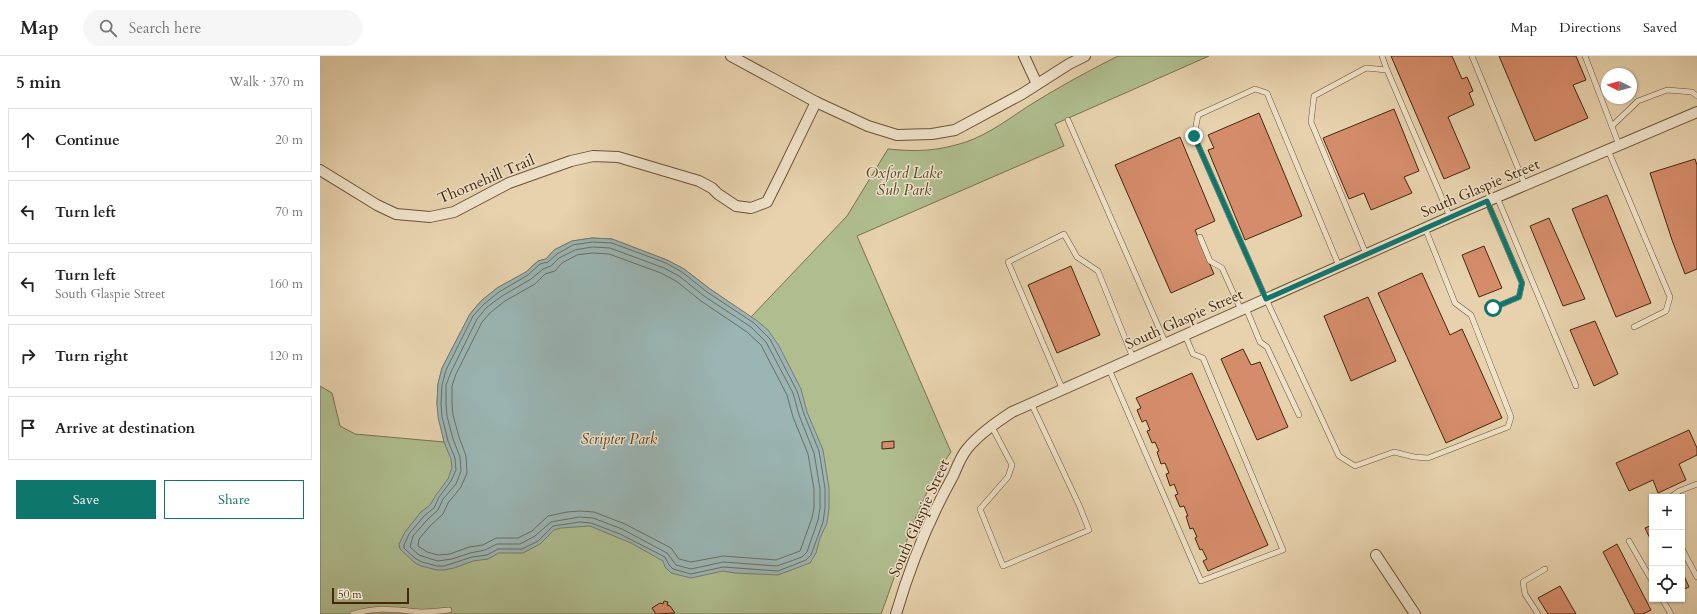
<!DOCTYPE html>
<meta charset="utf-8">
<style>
:root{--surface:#fff;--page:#f6f6f6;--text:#222;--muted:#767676;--line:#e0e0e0;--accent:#0f766e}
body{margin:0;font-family:Cardo,serif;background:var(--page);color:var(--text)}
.controls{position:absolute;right:12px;bottom:12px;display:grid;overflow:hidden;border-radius:0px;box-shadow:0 1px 3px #0004}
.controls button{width:36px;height:36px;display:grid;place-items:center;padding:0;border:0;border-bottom:1px solid var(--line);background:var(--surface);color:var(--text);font:20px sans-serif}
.compass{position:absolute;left:1281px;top:12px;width:36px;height:36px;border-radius:50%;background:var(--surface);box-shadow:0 1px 3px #0004;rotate:275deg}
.scale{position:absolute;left:12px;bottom:10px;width:77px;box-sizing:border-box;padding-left:4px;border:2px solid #44270d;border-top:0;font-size:11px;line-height:14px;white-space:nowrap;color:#44270d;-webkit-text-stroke:3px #efe2ca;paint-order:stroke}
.stop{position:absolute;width:12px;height:12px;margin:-9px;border:3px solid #0f766e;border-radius:50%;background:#fff}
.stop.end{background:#0f766e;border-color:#fff;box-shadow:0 1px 4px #0008}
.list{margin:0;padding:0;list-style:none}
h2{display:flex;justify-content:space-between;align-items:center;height:52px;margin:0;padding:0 16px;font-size:17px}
h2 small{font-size:13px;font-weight:400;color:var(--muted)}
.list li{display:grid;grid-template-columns:26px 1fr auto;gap:12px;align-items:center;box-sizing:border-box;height:64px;margin:0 8px 8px;padding:0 8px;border:1px solid var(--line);border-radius:0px}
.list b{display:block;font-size:15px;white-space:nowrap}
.list p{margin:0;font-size:13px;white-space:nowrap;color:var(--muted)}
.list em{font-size:13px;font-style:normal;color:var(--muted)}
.actions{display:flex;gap:8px;padding:12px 16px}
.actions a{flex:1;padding:9px 0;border:1px solid var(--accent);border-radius:0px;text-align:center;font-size:14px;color:var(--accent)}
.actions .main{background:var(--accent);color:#fff}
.icon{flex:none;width:22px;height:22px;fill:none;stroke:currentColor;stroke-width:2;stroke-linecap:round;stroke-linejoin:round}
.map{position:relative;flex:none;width:1377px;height:558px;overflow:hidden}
header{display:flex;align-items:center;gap:24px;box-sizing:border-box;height:56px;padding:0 20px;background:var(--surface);border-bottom:1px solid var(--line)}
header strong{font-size:19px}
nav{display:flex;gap:22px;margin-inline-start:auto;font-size:14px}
.search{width:280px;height:36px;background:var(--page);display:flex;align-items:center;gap:10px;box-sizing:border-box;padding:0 14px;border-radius:22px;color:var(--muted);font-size:15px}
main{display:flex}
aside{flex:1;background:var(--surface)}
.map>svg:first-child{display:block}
.green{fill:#afbd8f;stroke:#7a724e}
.water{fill:#9ab5b4;stroke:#787c71}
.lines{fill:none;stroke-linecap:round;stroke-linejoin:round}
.shore{stroke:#6f6e60;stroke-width:1}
.building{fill:#d58c6a;stroke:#44270d}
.lane-casing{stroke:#6d5235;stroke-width:6}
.street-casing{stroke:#6d5235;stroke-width:12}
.lane{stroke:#efe2ca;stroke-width:5}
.street{stroke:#efe2ca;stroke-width:10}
.route{stroke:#0f766e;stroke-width:5}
.labels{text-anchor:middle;stroke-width:3;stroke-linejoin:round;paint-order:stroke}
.park-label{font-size:15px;font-style:italic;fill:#594527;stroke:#efe2ca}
.street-label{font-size:15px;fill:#44270d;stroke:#efe2ca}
</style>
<header>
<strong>Map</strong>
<div class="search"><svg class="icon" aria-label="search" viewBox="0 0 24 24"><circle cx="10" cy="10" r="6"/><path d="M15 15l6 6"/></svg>Search here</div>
<nav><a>Map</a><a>Directions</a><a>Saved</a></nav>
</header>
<main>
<aside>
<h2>5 min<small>Walk · 370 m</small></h2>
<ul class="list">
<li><svg class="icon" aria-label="ahead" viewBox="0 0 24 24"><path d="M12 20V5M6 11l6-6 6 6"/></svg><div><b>Continue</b></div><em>20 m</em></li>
<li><svg class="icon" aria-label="left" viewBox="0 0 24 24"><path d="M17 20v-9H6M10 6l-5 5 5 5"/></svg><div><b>Turn left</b></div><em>70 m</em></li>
<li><svg class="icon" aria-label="left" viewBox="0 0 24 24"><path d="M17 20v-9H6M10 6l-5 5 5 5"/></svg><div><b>Turn left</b><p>South Glaspie Street</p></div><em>160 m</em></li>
<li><svg class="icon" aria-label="right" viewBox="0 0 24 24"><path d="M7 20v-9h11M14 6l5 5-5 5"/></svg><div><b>Turn right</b></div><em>120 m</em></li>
<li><svg class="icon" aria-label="arrive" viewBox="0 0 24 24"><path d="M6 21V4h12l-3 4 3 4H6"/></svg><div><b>Arrive at destination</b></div></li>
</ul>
<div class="actions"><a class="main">Save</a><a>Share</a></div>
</aside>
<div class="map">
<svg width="1377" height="558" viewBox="0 0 1377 558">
<rect width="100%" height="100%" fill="#e7d2ad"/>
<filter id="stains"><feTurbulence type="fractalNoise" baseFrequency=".005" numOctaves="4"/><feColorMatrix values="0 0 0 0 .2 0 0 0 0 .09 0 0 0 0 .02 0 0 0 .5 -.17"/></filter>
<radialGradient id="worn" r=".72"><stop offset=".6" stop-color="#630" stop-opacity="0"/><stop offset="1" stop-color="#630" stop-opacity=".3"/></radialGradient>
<path class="green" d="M798,0H889L735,68L744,90L537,180L631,396C596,444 582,503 561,558H0V330L12,337L20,370L35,378L124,386L117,348L118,328L122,312L150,258L161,245L177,232L206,216L218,205L226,203L234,194L252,185L272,182L292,183L347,204L364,213L390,233L431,261L527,160L568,93C598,96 618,95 646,86C669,78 690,62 710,49C739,31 768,15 798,0Z"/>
<polygon class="water" points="272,182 292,183 347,204 364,213 390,233 436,264 448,274 459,290 481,333 487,356 503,394 509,432 509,452 507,467 500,482 496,497 490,507 458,519 415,517 403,515 371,522 351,517 345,511 343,505 311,487 270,470 241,472 234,474 220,488 203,497 179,497 168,503 153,505 134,512 124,514 117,514 101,510 95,507 80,493 79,488 85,476 101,456 110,449 116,439 128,423 132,412 131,403 124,386 118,361 117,348 118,328 122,312 150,258 161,245 177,232 206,216 218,205 226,203 234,194 252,185"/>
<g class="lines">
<g class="shore">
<polygon points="273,186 292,187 346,207 362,216 387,236 434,267 450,283 477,335 484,358 499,395 505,432 505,452 503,466 491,499 486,504 458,515 403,511 371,518 353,513 349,509 345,501 300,478 271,467 260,466 233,470 218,485 202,493 178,493 167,499 152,501 124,510 117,510 102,506 96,503 84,492 84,489 89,478 104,460 114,452 119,441 131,425 136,414 135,402 128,385 122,361 121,348 122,329 126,314 153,260 164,248 179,236 208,219 220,208 228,206 237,198 253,189"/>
<polygon points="273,191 290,192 344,212 359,220 384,240 431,271 446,286 473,337 479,359 494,397 500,433 500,452 498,464 487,496 482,501 457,510 403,506 371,513 356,509 347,497 302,473 273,462 259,461 231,466 215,480 200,488 177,488 165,494 150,497 132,503 118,505 111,503 99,499 90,491 93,480 107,464 118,454 123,443 136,428 141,415 140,401 133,383 127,360 126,348 126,329 131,316 157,263 167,251 182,240 211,223 223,213 231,210 239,202 255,194"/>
<polygon points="273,197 289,198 341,217 356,225 381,245 427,276 441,289 467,339 473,361 488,398 494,433 494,452 492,462 480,495 456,504 403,500 371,506 359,503 351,492 305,468 274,456 260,455 247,456 228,460 212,475 198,482 176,482 163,489 149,491 130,498 118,499 107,496 98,490 99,483 111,469 123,458 128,447 141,431 147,417 146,400 139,381 133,359 132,347 132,330 136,318 162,266 171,256 185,245 215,228 225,218 235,215 242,207 257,199"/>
</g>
</g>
<g class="building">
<polygon points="1071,0 1132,0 1142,23 1147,21 1153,35 1149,37 1154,49 1128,61 1150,112 1124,123"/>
<polygon points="1179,0 1256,0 1266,24 1253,29 1268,62 1215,85"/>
<polygon points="1074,53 1099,115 1084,121 1092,137 1051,154 1044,137 1029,143 1003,82"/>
<polygon points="939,57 982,160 925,184 888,94 894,92 888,79"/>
<polygon points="860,81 895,165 875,174 894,218 851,237 795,109"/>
<polygon points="1375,103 1377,109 1377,213 1365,218 1352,184 1330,117"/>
<polygon points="1287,139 1331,247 1296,261 1252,153"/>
<polygon points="1229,162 1265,243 1243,250 1210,170"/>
<polygon points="1164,190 1182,232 1159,241 1142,199"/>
<polygon points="751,210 780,279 737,297 708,229"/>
<polygon points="1102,217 1130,279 1142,273 1182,362 1126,387 1058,237"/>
<polygon points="1048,241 1076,305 1031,325 1004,260"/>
<polygon points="1275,265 1298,318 1274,330 1250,274"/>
<polygon points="923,293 931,309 940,306 968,371 937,384 901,303"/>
<polygon points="872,317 948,489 888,515 883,505 887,503 882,493 880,494 875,482 877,481 873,472 870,473 866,460 868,460 864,450 860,451 855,439 858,438 854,428 850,430 846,418 849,417 845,407 841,408 837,396 839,395 835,386 832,387 827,375 830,374 826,364 822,366 817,354 821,352 816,342"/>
<polygon points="1369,374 1377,392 1377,399 1359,408 1366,424 1338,437 1333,424 1309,435 1296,407"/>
<polygon points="574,385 574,392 562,393 562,386"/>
<polygon points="1332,469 1332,487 1325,472"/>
<polygon points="1297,488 1331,554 1323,558 1315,558 1283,496"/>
<polygon points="1362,515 1369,531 1362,534"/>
<polygon points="1240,530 1256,558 1228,558 1218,542"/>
<polygon points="344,545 348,546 347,549 350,550 355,557 336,558 332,552 340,547 343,548"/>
</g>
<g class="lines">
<g class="lane-casing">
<g id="lane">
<polyline points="1062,0 1067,14"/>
<polyline points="1152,0 1205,129"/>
<polyline points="1265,0 1299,89"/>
<polyline points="748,64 846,288"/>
<polyline points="1292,70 1318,45 1347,34 1372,36 1377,40"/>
<polyline points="1288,94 1350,241 1346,255 1314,271"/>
<polyline points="1177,141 1256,330"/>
<polyline points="1167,145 1202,227 1199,241 1173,252"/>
<polyline points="880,181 890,205 902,212 921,254"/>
<polyline points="1046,198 991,66 994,40 1046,12 1067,14 1130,161"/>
<polyline points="1019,210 947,37 935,33 878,59 874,80 946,243 1019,400 1035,410 1074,396 1094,401 1108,402 1188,371 1191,361 1151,259 1135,247 1105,172"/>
<polyline points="926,252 940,286 947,291 979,359"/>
<polyline points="789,313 881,525 963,494 883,302 873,298 865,279"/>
<polyline points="742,332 688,206 744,178 757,201 778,215 813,302"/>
<polyline points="672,371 692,409 688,421 660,453 683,510 769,474 759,449 711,347"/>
<polyline points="1351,441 1359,435 1377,428"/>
<polyline points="1309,485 1332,525"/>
<polyline points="1362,493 1377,521"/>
<polyline points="1342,543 1351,558"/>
<path d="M33,558C59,550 75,554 101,556C110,556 120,555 129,554"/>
<polyline points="1218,558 1205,538 1203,526 1225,513"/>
</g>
</g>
<g class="street-casing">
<g id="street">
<polyline points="411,0 496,46 548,70 577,79 612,78 635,74 702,38 749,8 765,0"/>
<polyline points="704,0 717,28"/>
<polyline points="0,114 57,149 76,158 110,161 134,156 189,127 251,105 273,100 298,101 379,125 392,132 398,138 416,150 431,152 447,146 461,118 496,46"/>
<polyline points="1056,499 1095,558"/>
<path d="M576,558C590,510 609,463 633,420C637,411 641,400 647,393C659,378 677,366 692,356L1130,161L1377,56"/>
</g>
</g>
<use href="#lane" class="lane"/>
<use href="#street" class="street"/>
</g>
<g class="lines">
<polyline class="route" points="874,80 946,243 1167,145 1202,227 1199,241 1173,252"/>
</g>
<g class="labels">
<g class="park-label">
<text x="584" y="122">Oxford Lake<tspan x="584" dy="17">Sub Park</tspan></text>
<text x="299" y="388">Scripter Park</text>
</g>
<g class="street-label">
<text transform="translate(166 123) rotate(-23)" y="5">Thornehill Trail</text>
<text transform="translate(1160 132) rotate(-23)" y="5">South Glaspie Street</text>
<text transform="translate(864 263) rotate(-24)" y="5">South Glaspie Street</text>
<text transform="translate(599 462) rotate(-66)" y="5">South Glaspie Street</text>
</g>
</g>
<rect width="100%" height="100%" filter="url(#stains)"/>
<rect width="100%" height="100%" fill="url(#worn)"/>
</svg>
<div class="controls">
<button>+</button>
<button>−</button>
<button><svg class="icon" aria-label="locate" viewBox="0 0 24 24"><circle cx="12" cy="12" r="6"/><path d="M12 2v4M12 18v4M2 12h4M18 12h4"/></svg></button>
</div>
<svg class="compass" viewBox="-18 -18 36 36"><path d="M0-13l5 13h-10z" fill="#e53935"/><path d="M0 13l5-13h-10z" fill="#767676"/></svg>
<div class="scale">50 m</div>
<div class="stop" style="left:1173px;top:252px"></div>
<div class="stop end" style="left:874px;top:80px"></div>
</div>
</main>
